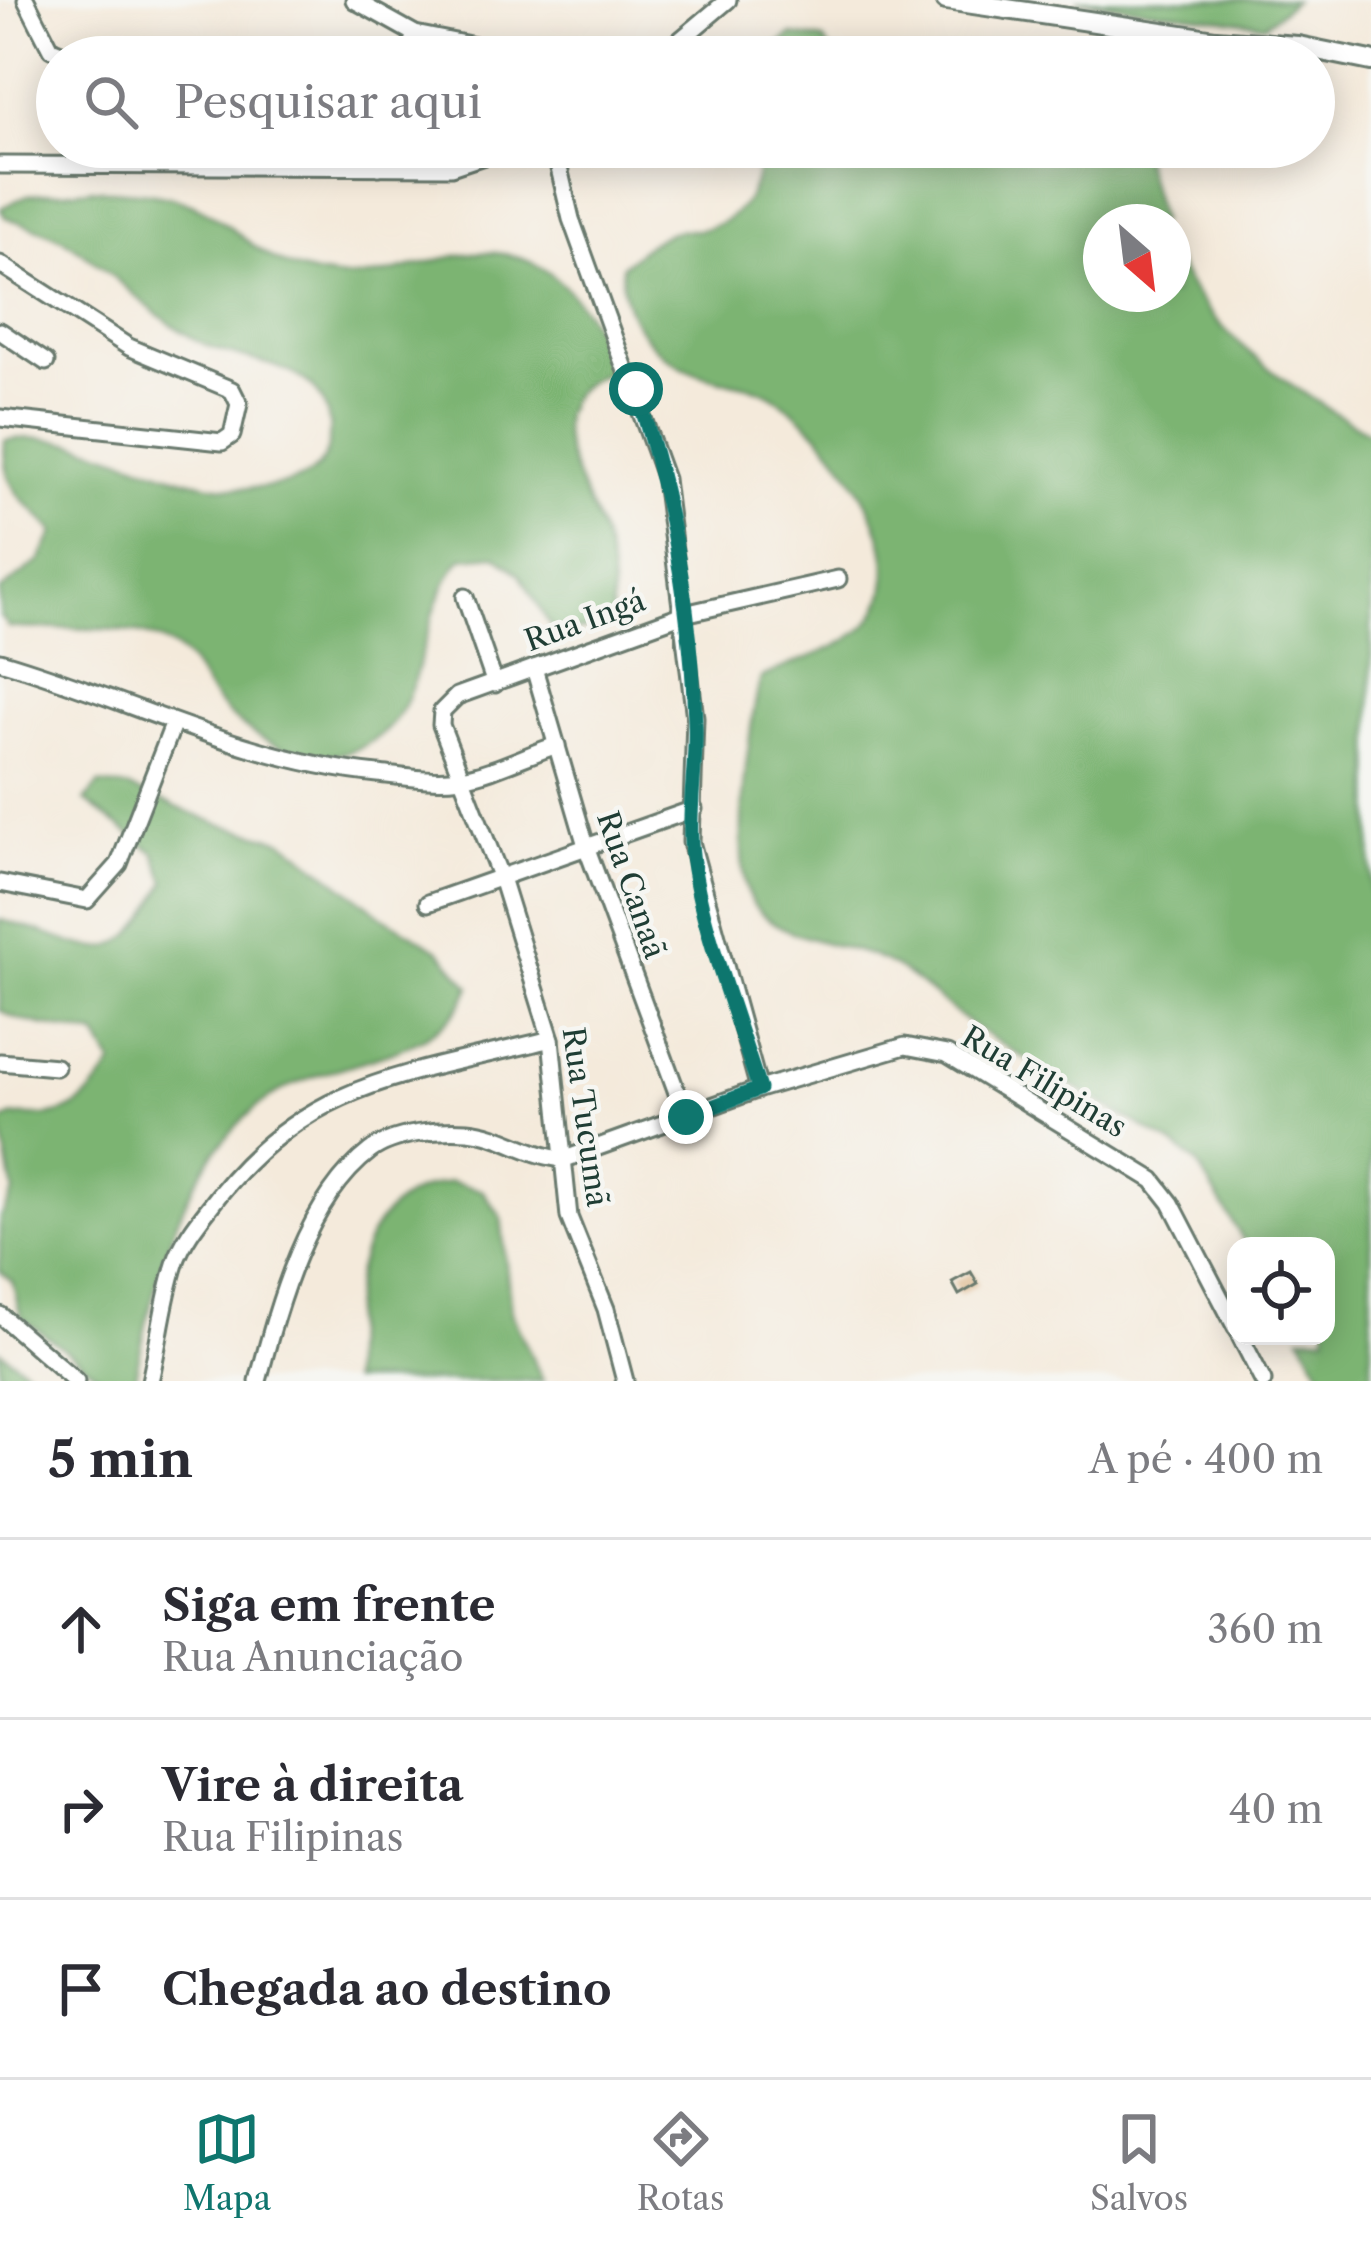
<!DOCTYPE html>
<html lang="pt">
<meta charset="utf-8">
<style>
:root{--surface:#fff;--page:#f2f2f3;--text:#2b2b33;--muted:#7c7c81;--line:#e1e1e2;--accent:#0f766e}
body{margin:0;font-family:"Libre Caslon Text",serif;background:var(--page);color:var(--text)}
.controls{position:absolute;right:36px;bottom:36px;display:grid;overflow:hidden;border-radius:24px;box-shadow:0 6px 30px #0003}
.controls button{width:108px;height:108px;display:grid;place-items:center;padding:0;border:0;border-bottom:3px solid var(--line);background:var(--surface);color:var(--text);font:60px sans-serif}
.compass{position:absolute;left:1083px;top:204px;width:108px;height:108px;border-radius:50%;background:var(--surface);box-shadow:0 6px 30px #0003;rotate:152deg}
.stop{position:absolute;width:36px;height:36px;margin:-27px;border:9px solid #0f766e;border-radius:50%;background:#fff}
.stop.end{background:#0f766e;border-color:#fff;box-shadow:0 3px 12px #0008}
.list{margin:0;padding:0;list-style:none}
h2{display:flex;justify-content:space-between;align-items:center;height:156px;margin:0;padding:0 48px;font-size:51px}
h2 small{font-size:39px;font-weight:400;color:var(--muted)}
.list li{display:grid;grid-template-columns:78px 1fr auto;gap:36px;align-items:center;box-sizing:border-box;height:180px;padding:0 48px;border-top:3px solid var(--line)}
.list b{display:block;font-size:45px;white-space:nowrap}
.list p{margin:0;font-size:39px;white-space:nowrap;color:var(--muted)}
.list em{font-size:39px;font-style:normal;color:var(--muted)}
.icon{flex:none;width:66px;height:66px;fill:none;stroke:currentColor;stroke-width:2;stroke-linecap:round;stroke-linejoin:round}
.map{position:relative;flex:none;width:1371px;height:1381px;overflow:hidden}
.search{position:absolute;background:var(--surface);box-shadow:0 6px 30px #0003;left:36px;right:36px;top:36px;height:132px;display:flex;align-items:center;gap:30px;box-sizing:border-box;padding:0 42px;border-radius:66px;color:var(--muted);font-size:45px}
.sheet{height:696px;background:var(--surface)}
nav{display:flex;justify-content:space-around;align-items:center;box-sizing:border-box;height:168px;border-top:3px solid var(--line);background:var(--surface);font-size:33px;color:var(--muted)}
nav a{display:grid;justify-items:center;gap:6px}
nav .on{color:var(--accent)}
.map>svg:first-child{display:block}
.forest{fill:#7bb472;stroke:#4d7853;stroke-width:3}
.building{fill:#deb98e}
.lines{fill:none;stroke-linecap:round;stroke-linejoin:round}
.minor-casing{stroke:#6a7a6e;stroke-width:21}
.tertiary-casing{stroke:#6a7a6e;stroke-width:24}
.minor{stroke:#fff;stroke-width:15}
.tertiary{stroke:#fff;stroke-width:18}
.route{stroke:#0f766e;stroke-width:15}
.labels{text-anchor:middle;stroke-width:9;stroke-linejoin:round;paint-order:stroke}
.street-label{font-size:30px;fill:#1f3d34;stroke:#f6f6f2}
</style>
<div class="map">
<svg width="1371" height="1381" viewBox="0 0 1371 1381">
<rect width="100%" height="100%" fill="#f6f6f2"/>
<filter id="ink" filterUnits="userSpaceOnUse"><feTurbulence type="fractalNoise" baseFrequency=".00833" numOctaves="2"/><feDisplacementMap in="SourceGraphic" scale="24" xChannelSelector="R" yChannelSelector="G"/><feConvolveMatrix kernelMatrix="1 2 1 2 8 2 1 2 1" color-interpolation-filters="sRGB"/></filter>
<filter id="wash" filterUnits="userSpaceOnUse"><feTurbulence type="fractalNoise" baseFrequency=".004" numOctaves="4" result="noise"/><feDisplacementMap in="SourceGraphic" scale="48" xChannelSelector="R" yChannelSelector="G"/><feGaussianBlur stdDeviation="2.7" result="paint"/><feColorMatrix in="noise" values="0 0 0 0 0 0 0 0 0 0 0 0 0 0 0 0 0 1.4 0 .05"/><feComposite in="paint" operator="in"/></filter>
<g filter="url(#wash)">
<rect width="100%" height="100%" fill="#f4eadb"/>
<g class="forest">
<polygon points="1077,0 1294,0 1265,25"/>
<polygon points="792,35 823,40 835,57 759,57"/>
<polygon points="1054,42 1085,43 1112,57 984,57 992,49"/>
<path d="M759,147H1140L1160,222H1101V294H1173V256C1212,339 1293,389 1371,434V1381H1326L1301,1336H1326V1246H1247L1197,1163L1172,1144C1106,1106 1039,1069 975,1027C945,1007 917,977 886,962C846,942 780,942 753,904C729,869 749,720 761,678C794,659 850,650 873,617C920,548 830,429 771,395C751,384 731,383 710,377C658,364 619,319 622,266C636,254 651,240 669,233C678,229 688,231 698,230C742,222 761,189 759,147Z"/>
<path d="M91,189C123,191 161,191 191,204C232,221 255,257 300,270C369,290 399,266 461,255C542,240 591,300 610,371C527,400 576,472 598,526C611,555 613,585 612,617L584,630L552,629L520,575L496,555L462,558C421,605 425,696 385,731C331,779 258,749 216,701C201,683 192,657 170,645C124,619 59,633 8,627L0,616V591L40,561L54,532C28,500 0,493 5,440C90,427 167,492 253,488C271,487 300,483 314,471C339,450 332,400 307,382C278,361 235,359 204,344C155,320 117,275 72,245C52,232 27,225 5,217L1,208L28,195Z"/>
<path d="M99,784L129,788L219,824L284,841L385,918L439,950L470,986C443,1063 328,1057 269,1098C178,1161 155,1281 134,1381H107L21,1317L12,1281L0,1271V1218L14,1192L0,1123C15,1113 20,1116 37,1116C74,1117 95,1093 113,1064L97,1036C64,1026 30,1028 0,1010V920C87,939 112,988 166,882L155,853L85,801Z"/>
<path d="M450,1182L482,1190L501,1216L511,1312L543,1381H350C350,1298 349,1197 450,1182Z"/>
<polygon points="0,1351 42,1381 0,1381"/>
</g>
<g id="blocks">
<polygon class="building" points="971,1272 978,1284 959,1295 952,1282"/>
</g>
</g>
<g filter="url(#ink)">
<use href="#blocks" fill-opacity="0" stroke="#6a7a6e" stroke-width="3"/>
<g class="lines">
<g class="minor-casing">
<g id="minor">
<polyline points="26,0 51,49 71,57"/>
<polyline points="354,0 415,34 475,46"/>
<polyline points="407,57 415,34"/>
<polyline points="660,57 728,0"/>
<polyline points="554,147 571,219 665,479 695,718 691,842 759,1089"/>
<polyline points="0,165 451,167 511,147"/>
<polyline points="379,167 384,147"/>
<polyline points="0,264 129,347 232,390 239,404 232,435 222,442 0,418"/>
<polyline points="0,331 46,362"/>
<polyline points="465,597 495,684"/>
<path d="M0,661C128,698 243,761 378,774C405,777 434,782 461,778C492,773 526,755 557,745"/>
<polyline points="534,668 587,849 686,1117"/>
<polyline points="0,883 87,900 119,864 173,725"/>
<polyline points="428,903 694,809"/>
<polyline points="0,1062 56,1067"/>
<polyline points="0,1315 76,1381"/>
<polyline points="1240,1336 1263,1381"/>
<path d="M150,1381C159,1343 163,1301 175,1264C183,1238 203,1216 219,1195C312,1078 415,1074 551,1039"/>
<path d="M258,1381C278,1306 305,1201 370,1151C394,1133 439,1129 468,1131C503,1134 530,1157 565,1159L759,1089L905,1046L947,1054L1153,1180L1171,1203L1236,1328"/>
<polyline points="625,1381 606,1309 569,1217 551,1039 502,881 441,725 442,711 457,696 684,614 838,579"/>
</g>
</g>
<g class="tertiary-casing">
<polyline id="tertiary" points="946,0 1216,40 1298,46 1371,61"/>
</g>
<use href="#minor" class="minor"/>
<use href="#tertiary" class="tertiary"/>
</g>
</g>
<g class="lines" filter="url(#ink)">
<path class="route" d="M636,389C670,496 692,610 695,722C697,762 689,802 691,841C693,906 739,1023 759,1089L686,1117"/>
</g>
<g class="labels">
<g class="street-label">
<text transform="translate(585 621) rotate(-20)" y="10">Rua Ingá</text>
<text transform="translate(631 885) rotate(71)" y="10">Rua Canaã</text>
<text transform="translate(1044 1082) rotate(31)" y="10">Rua Filipinas</text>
<text transform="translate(585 1117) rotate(82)" y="10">Rua Tucumã</text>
</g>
</g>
</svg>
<div class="controls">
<button><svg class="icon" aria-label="locate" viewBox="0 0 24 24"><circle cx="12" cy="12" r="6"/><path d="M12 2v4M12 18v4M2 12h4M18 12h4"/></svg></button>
</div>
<svg class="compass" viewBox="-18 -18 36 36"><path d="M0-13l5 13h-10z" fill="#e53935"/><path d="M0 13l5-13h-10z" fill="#7c7c81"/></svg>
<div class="stop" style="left:636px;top:389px"></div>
<div class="stop end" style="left:686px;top:1117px"></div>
<div class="search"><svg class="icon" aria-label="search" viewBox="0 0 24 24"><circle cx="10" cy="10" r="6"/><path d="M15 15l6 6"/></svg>Pesquisar aqui</div>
</div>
<section class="sheet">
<h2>5 min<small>A pé · 400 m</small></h2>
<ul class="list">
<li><svg class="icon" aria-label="ahead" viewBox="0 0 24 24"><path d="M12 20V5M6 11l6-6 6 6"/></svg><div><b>Siga em frente</b><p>Rua Anunciação</p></div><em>360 m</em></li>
<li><svg class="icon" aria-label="right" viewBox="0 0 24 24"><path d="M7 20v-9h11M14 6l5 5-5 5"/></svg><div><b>Vire à direita</b><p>Rua Filipinas</p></div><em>40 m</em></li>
<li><svg class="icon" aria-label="arrive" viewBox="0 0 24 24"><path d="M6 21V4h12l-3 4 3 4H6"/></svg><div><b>Chegada ao destino</b></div></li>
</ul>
</section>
<nav>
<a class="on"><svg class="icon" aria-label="map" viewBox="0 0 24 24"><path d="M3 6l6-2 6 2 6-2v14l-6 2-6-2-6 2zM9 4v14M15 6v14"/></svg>Mapa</a>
<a><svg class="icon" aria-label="directions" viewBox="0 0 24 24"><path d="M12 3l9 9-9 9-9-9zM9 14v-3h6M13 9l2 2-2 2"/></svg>Rotas</a>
<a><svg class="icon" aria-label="saved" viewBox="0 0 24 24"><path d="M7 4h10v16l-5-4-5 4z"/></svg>Salvos</a>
</nav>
